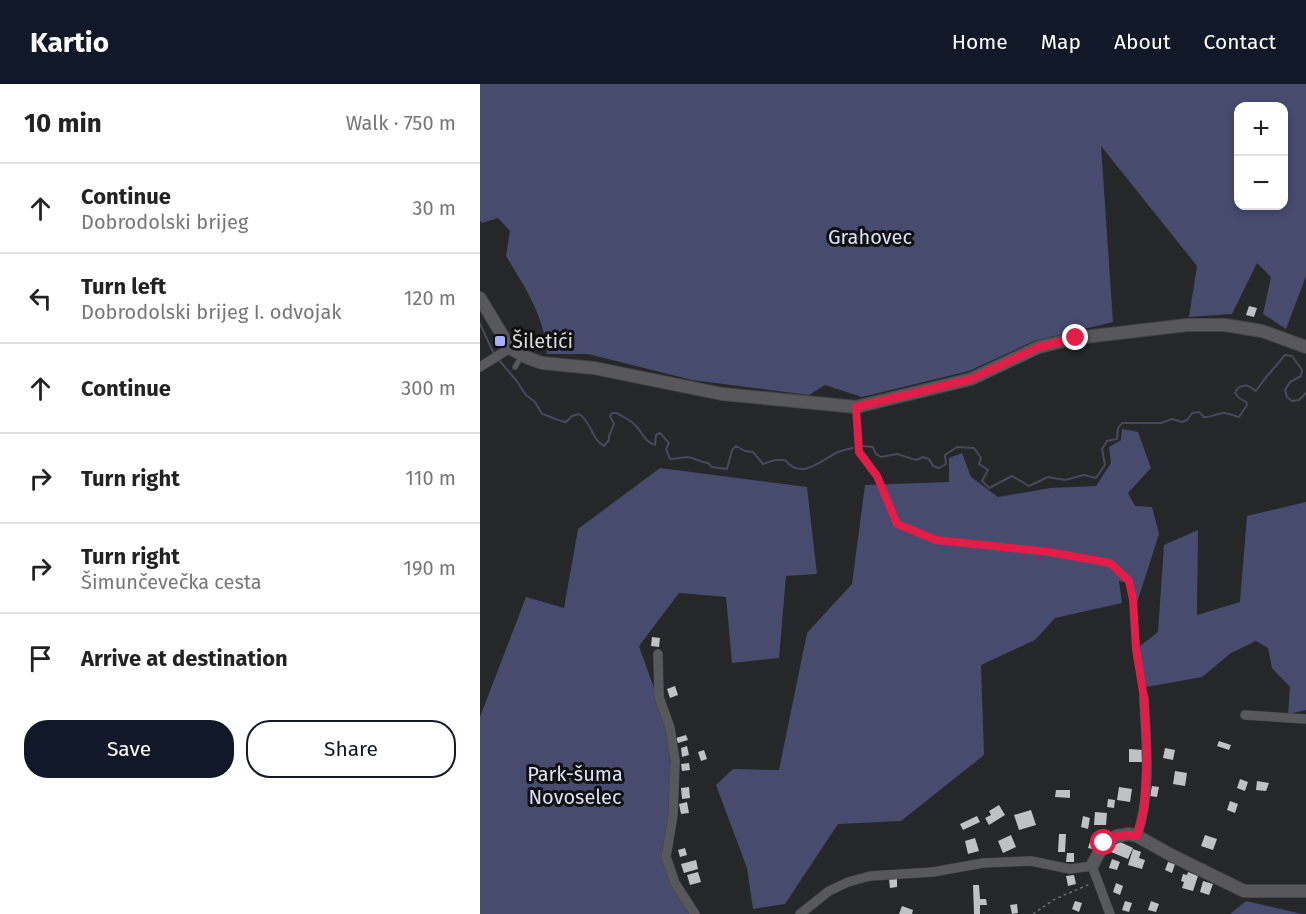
<!DOCTYPE html>
<meta charset="utf-8">
<style>
:root{--surface:#fff;--page:#f2f2f2;--text:#222;--muted:#767676;--line:#e0e0e0;--accent:#111827}
body{margin:0;font-family:"Fira Sans",sans-serif;background:var(--page);color:var(--text)}
.controls{position:absolute;right:18px;top:18px;display:grid;overflow:hidden;border-radius:12px;box-shadow:0 3px 9px #0003}
.controls button{width:54px;height:54px;display:grid;place-items:center;padding:0;border:0;border-bottom:2px solid var(--line);background:var(--surface);color:var(--text);font:30px sans-serif}
.stop{position:absolute;width:18px;height:18px;margin:-14px;border:4px solid #e11d48;border-radius:50%;background:#fff}
.stop.end{background:#e11d48;border-color:#fff;box-shadow:0 2px 6px #0008}
.list{margin:0;padding:0;list-style:none}
h2{display:flex;justify-content:space-between;align-items:center;height:78px;margin:0;padding:0 24px;font-size:26px}
h2 small{font-size:20px;font-weight:400;color:var(--muted)}
.list li{display:grid;grid-template-columns:39px 1fr auto;gap:18px;align-items:center;box-sizing:border-box;height:90px;padding:0 24px;border-top:2px solid var(--line)}
.list b{display:block;font-size:22px;white-space:nowrap}
.list p{margin:0;font-size:20px;white-space:nowrap;color:var(--muted)}
.list em{font-size:20px;font-style:normal;color:var(--muted)}
.actions{display:flex;gap:12px;padding:18px 24px}
.actions a{flex:1;padding:14px 0;border:2px solid var(--accent);border-radius:24px;text-align:center;font-size:21px;color:var(--accent)}
.actions .main{background:var(--accent);color:#fff}
.icon{flex:none;width:33px;height:33px;fill:none;stroke:currentColor;stroke-width:2;stroke-linecap:round;stroke-linejoin:round}
.map{position:relative;flex:none;width:826px;height:830px;overflow:hidden}
header{display:flex;align-items:center;gap:36px;box-sizing:border-box;height:84px;padding:0 30px;background:var(--accent);color:#fff}
header strong{font-size:28px}
nav{display:flex;gap:33px;margin-inline-start:auto;font-size:21px}
main{display:flex}
aside{flex:1;background:var(--surface)}
.map>svg:first-child{display:block}
.forest{fill:#474b6e;fill-rule:evenodd}
.lines{fill:none;stroke-linecap:round;stroke-linejoin:round}
.stream{stroke:#49485e;stroke-width:2}
.building{fill:#c0c1c4}
.service-casing{stroke:#444547;stroke-width:6}
.minor-casing{stroke:#444547;stroke-width:10}
.tertiary-casing{stroke:#444547;stroke-width:14}
.path{stroke:#6b6c6e;stroke-width:1.5;stroke-dasharray:3 3;stroke-linecap:butt}
.service{stroke:#58585b;stroke-width:4.5}
.minor{stroke:#58585b;stroke-width:9}
.tertiary{stroke:#58585b;stroke-width:12}
.route{stroke:#e11d48;stroke-width:8}
.poi-dot{fill:#a8b0fc;stroke:#101011;stroke-width:2}
.labels{text-anchor:middle;stroke-width:6;stroke-linejoin:round;paint-order:stroke}
.park-label{font-size:20px;fill:#dce0fa;stroke:#101011}
.poi-label{font-size:20px;fill:#dadadc;stroke:#101011;text-anchor:start}
</style>
<header>
<strong>Kartio</strong>
<nav><a>Home</a><a>Map</a><a>About</a><a>Contact</a></nav>
</header>
<main>
<aside>
<h2>10 min<small>Walk · 750 m</small></h2>
<ul class="list">
<li><svg class="icon" aria-label="ahead" viewBox="0 0 24 24"><path d="M12 20V5M6 11l6-6 6 6"/></svg><div><b>Continue</b><p>Dobrodolski brijeg</p></div><em>30 m</em></li>
<li><svg class="icon" aria-label="left" viewBox="0 0 24 24"><path d="M17 20v-9H6M10 6l-5 5 5 5"/></svg><div><b>Turn left</b><p>Dobrodolski brijeg I. odvojak</p></div><em>120 m</em></li>
<li><svg class="icon" aria-label="ahead" viewBox="0 0 24 24"><path d="M12 20V5M6 11l6-6 6 6"/></svg><div><b>Continue</b></div><em>300 m</em></li>
<li><svg class="icon" aria-label="right" viewBox="0 0 24 24"><path d="M7 20v-9h11M14 6l5 5-5 5"/></svg><div><b>Turn right</b></div><em>110 m</em></li>
<li><svg class="icon" aria-label="right" viewBox="0 0 24 24"><path d="M7 20v-9h11M14 6l5 5-5 5"/></svg><div><b>Turn right</b><p>Šimunčevečka cesta</p></div><em>190 m</em></li>
<li><svg class="icon" aria-label="arrive" viewBox="0 0 24 24"><path d="M6 21V4h12l-3 4 3 4H6"/></svg><div><b>Arrive at destination</b></div></li>
</ul>
<div class="actions"><a class="main">Save</a><a>Share</a></div>
</aside>
<div class="map">
<svg width="826" height="830" viewBox="0 0 826 830">
<rect width="100%" height="100%" fill="#262729"/>
<g class="forest">
<path d="M0,0H826V192L806,245L783,230L791,193L777,179L752,230L709,233L717,182L621,62L633,238L554,257L489,287L382,313L345,301L329,311L212,296L108,270H67C65,233 44,202 26,172L30,147L18,134L2,139L0,137ZM758,22H804V122H758Z"/>
<polygon points="642,345 658,348 671,384 648,409 655,422 672,423 679,450 655,525 649,499 639,497 642,519 575,534 555,556 501,581 504,671 421,737 358,740 305,820 273,825 267,784 236,701 253,685 299,686 327,549 372,500 385,401 469,398 469,374 482,369 491,393 518,413 570,404 616,402 631,379 629,363 641,356"/>
<polygon points="180,384 327,403 337,490 306,492 299,574 252,579 246,513 199,509 159,562 188,644 192,719 183,766 190,798 213,830 0,830 0,633 46,513 84,524 98,445"/>
<polygon points="826,418 826,626 808,630 810,603 792,584 788,564 776,557 751,569 722,593 666,603 655,566 678,548 684,461 718,446 717,531 760,518 767,432"/>
<polygon points="766,817 822,830 750,830"/>
</g>
<g class="lines">
<g class="stream">
<polyline points="0,240 14,270"/>
<path d="M18,275L36,296L46,311L55,318L62,330C71,332 77,337 86,338L92,332L99,330C112,338 111,355 124,362L129,356V352L134,340L130,332L132,329H137C142,333 150,335 154,340C162,347 164,358 175,361L176,351L180,349L189,359L186,365L190,375C197,376 205,371 212,374C219,376 220,378 228,379L232,383L247,385L252,366L256,362L265,367L273,368L283,380L295,376H305C322,397 341,376 358,368C363,366 368,365 373,364"/>
<path d="M382,362L393,363L396,370L401,373L417,370L436,376L443,373L449,375L453,382L459,384L466,380L465,371L477,363L494,364L501,374L499,380L508,386L502,397L509,404L532,392L549,402L568,393L585,396L604,391L616,394L625,381L622,365L627,357L637,355L638,344L642,339H681L692,335L702,338L707,336L712,329L719,328L724,333C732,334 736,329 744,329C749,329 754,332 759,333L767,321L766,318L759,314L755,309L758,304C767,299 768,302 776,307L783,297L805,271L812,272L822,286L821,292L810,298L805,306L807,313L812,317L819,316L826,309"/>
</g>
</g>
<g class="building">
<polygon points="769,222 777,224 774,233 766,231"/>
<polygon points="172,553 180,554 179,563 171,562"/>
<polygon points="195,602 198,611 190,614 187,605"/>
<polygon points="206,651 208,656 198,659 196,654"/>
<polygon points="739,657 751,661 749,666 737,662"/>
<polygon points="207,662 209,671 202,673 201,664"/>
<polygon points="685,664 695,666 693,676 683,674"/>
<polygon points="649,665 663,666 662,678 649,678"/>
<polygon points="224,666 227,675 221,677 218,668"/>
<polygon points="209,679 210,686 202,687 201,680"/>
<polygon points="695,687 707,689 705,702 693,700"/>
<polygon points="760,695 768,698 765,707 757,704"/>
<polygon points="777,697 789,699 786,707 776,706"/>
<polygon points="672,702 679,703 677,713 670,712"/>
<polygon points="209,703 210,714 202,715 201,704"/>
<polygon points="639,703 652,705 650,718 637,716"/>
<polygon points="576,706 590,706 590,714 575,713"/>
<polygon points="628,715 635,716 634,724 627,723"/>
<polygon points="750,717 758,720 755,729 747,726"/>
<polygon points="207,718 209,729 201,730 199,720"/>
<polygon points="519,721 525,731 509,741 505,734 511,731 509,727"/>
<polygon points="551,726 556,741 539,746 534,731"/>
<polygon points="615,728 627,729 626,741 614,741"/>
<polygon points="497,732 500,738 483,746 480,740"/>
<polygon points="603,732 610,734 608,745 601,743"/>
<polygon points="579,750 586,750 585,768 578,768"/>
<polygon points="531,751 536,763 523,769 518,757"/>
<polygon points="725,751 737,755 733,766 721,762"/>
<polygon points="495,754 499,767 488,770 485,757"/>
<polygon points="611,755 619,757 616,766 608,764"/>
<polygon points="636,756 653,764 648,775 631,768"/>
<polygon points="205,764 207,771 200,773 198,766"/>
<polygon points="653,765 661,768 659,774 665,776 662,785 648,781"/>
<polygon points="587,769 594,769 594,778 586,778"/>
<polygon points="632,775 640,778 637,786 629,784"/>
<polygon points="216,776 218,785 204,789 201,780"/>
<polygon points="688,778 695,780 692,789 685,786"/>
<polygon points="218,788 221,798 210,801 207,791"/>
<polygon points="708,788 718,792 713,807 702,804 704,798 701,797 703,790 707,791"/>
<polygon points="594,791 596,800 588,802 586,792"/>
<polygon points="417,794 417,803 410,804 409,795"/>
<polygon points="723,797 733,800 729,811 720,808"/>
<polygon points="636,799 643,802 640,811 633,808"/>
<polygon points="493,801 499,801 500,815 506,815 507,821 500,821 500,830 494,830"/>
<polygon points="595,817 602,819 599,828 592,825"/>
<polygon points="645,817 652,819 649,828 642,826"/>
<polygon points="671,817 679,820 676,828 668,826"/>
<polygon points="537,820 538,829 532,830 530,821"/>
<polygon points="422,822 433,826 432,830 419,830"/>
</g>
<g class="lines">
<g class="service-casing">
<polyline id="service" points="35,283 42,272"/>
</g>
<g class="minor-casing">
<g id="minor">
<polyline points="0,283 30,264"/>
<polyline points="178,570 179,613 190,644 195,677 193,731 186,773 195,799 215,830"/>
<polyline points="765,631 826,635"/>
<path d="M657,752C672,708 666,660 664,614"/>
<polyline points="320,830 349,807 368,798 390,792 453,788 503,779 551,777 590,785 612,782 630,830"/>
</g>
</g>
<g class="tertiary-casing">
<g id="tertiary">
<polyline points="0,214 30,264 48,274 62,279 114,284 242,310 376,323 491,295 559,263 596,254 707,241 745,241 782,247 826,263"/>
<polyline points="612,782 624,759 637,752 649,750 657,752 691,771 764,807 826,807"/>
</g>
</g>
<g class="path">
<polyline points="377,333 379,368 397,392 417,440 457,456 569,468 629,479 649,497 653,516 656,565 662,605"/>
<polyline points="553,830 575,815 610,800"/>
</g>
<use href="#service" class="service"/>
<use href="#minor" class="minor"/>
<use href="#tertiary" class="tertiary"/>
</g>
<g class="lines">
<path class="route" d="M596,254L559,263L491,295L376,323L379,368L397,392L417,440L456,456L569,468L630,479L649,497L653,516L656,565L664,614L667,669L664,725L657,752C645,749 634,751 624,759"/>
</g>
<rect class="poi-dot" x="14" y="251" width="12" height="12" rx="3"/>
<g class="labels">
<g class="park-label">
<text x="390" y="160">Grahovec</text>
<text x="95" y="697">Park-šuma<tspan x="95" dy="23">Novoselec</tspan></text>
</g>
<g class="poi-label">
<text x="32" y="264">Šiletići</text>
</g>
</g>
</svg>
<div class="controls">
<button>+</button>
<button>−</button>
</div>
<div class="stop" style="left:624px;top:759px"></div>
<div class="stop end" style="left:596px;top:254px"></div>
</div>
</main>
